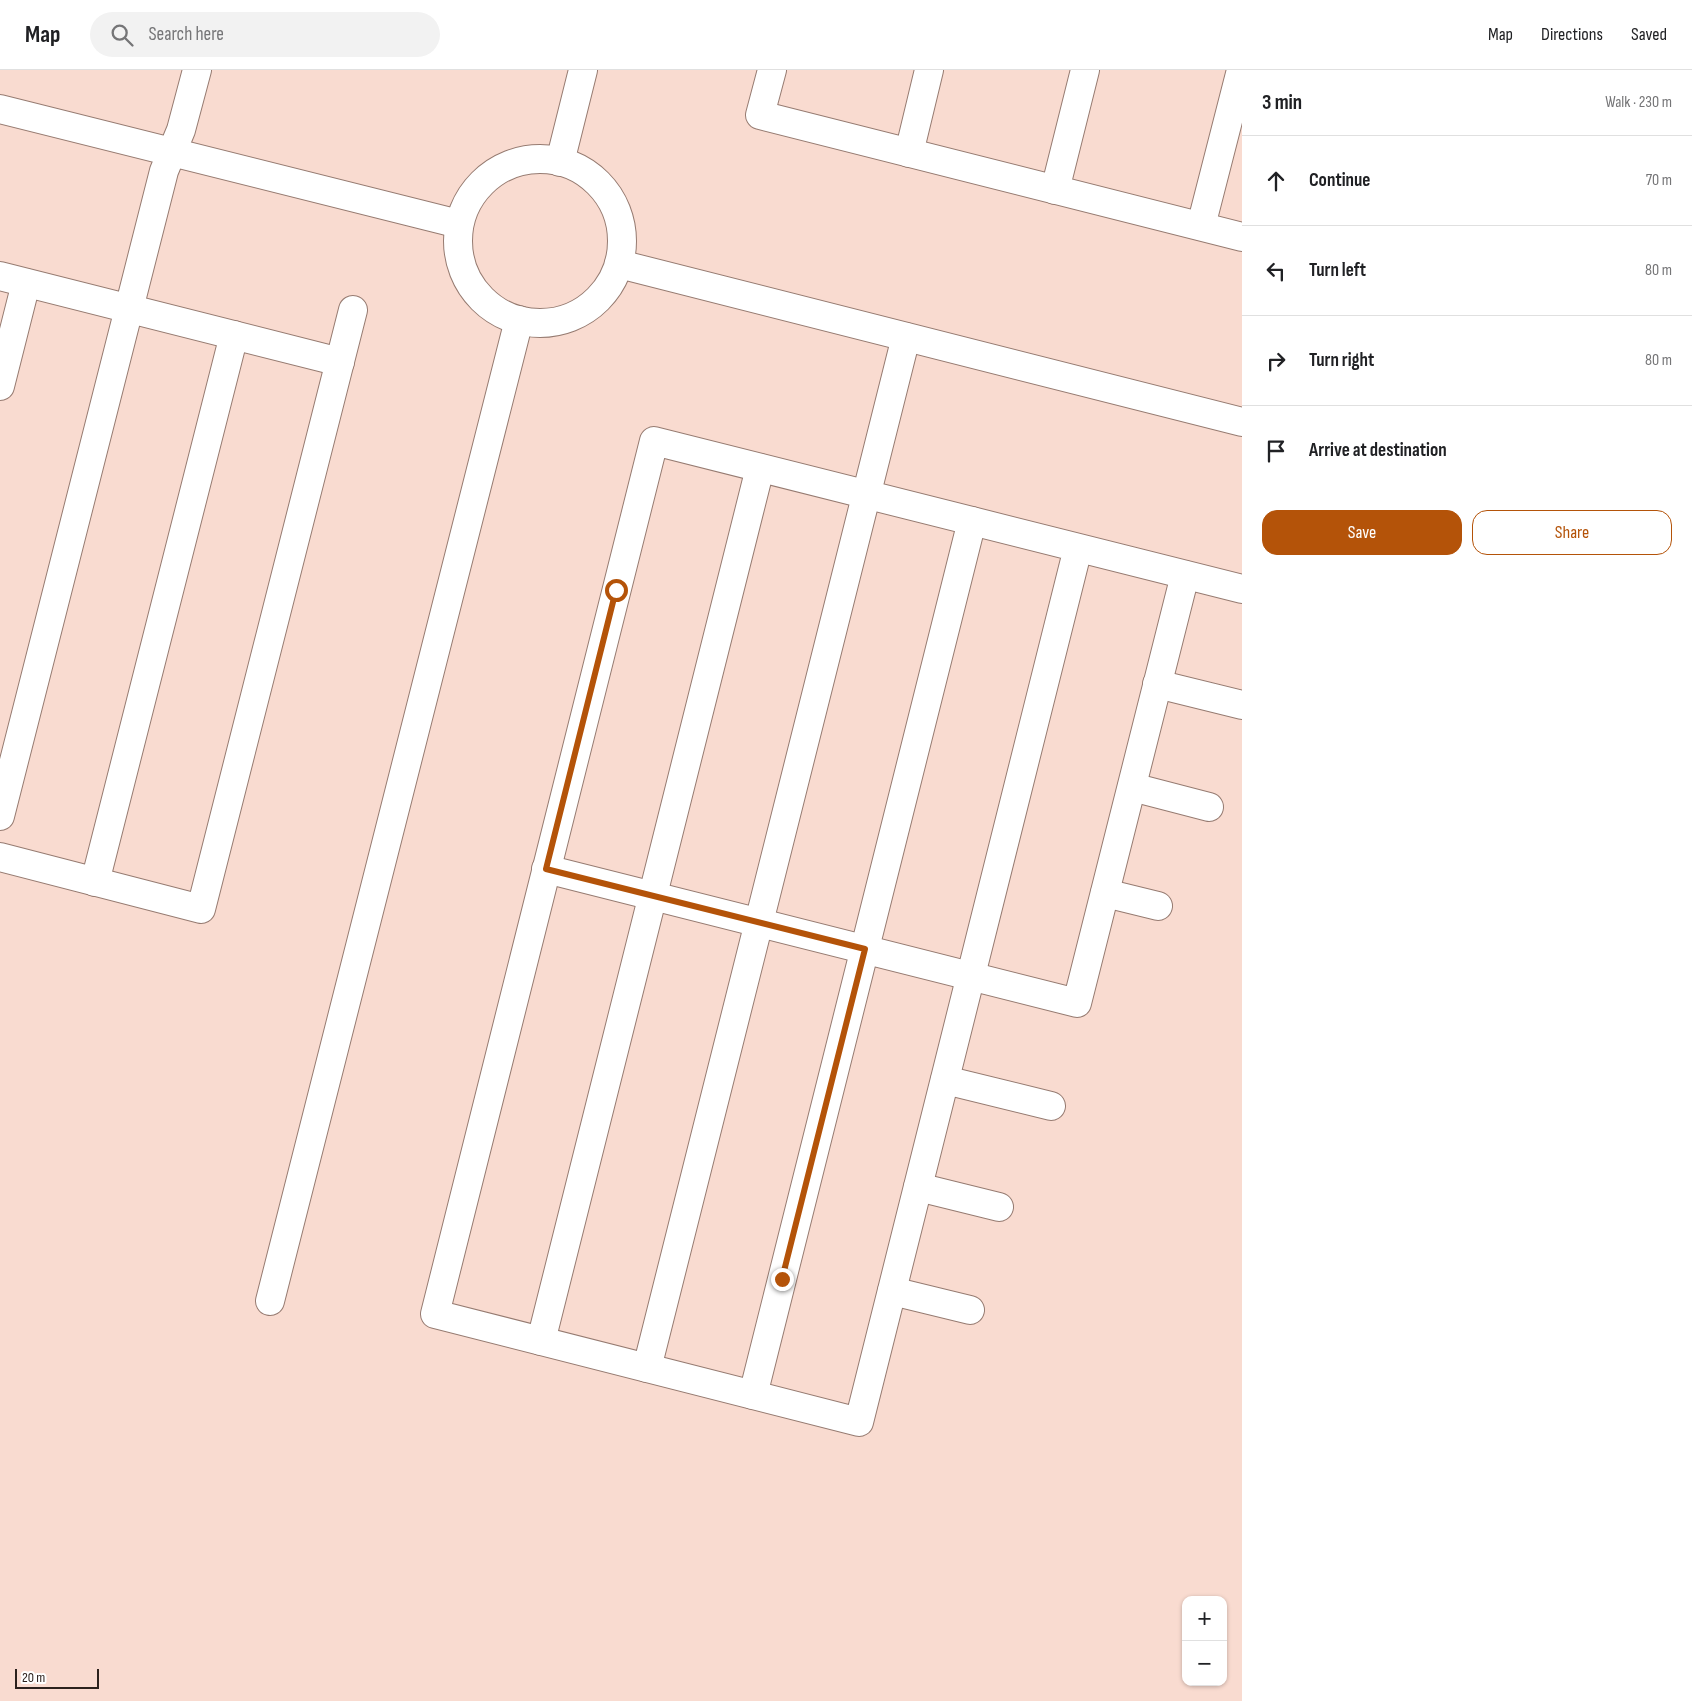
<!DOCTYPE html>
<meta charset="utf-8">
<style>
:root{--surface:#fff;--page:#f2f2f2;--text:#202124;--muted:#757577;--line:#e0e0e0;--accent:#b45309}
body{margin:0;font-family:"Sofia Sans Condensed",sans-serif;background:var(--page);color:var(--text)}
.controls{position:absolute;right:15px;bottom:15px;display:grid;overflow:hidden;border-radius:10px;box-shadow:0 1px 4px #0004}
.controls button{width:45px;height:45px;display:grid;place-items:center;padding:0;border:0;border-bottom:1px solid var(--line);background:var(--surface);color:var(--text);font:25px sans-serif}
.scale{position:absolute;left:15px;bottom:12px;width:84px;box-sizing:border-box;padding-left:5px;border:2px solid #2c211d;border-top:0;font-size:14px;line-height:18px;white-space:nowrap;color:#2c211d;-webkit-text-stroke:4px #fff;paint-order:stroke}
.stop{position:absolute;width:15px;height:15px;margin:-11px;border:4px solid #b45309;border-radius:50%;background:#fff}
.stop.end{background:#b45309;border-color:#fff;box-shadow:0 1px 5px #0008}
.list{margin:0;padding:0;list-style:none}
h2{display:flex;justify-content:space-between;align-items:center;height:65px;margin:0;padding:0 20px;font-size:21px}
h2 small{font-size:16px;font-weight:400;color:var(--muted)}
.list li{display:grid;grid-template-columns:32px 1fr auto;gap:15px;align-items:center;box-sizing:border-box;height:90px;padding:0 20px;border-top:1px solid var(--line)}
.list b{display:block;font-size:19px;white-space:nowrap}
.list em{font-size:16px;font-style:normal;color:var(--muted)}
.actions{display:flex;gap:10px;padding:15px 20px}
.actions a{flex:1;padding:11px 0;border:1px solid var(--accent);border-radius:15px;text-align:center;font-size:18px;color:var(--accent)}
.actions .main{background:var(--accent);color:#fff}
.icon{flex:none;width:28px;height:28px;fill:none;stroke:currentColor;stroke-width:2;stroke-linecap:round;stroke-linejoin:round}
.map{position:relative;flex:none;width:1242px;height:1631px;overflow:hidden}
header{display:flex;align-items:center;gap:30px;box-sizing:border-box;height:70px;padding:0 25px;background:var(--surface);border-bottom:1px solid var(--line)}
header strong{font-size:24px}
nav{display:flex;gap:28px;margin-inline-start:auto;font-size:18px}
.search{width:350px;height:45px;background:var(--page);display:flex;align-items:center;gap:12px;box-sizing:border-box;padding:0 18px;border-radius:28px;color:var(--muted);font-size:19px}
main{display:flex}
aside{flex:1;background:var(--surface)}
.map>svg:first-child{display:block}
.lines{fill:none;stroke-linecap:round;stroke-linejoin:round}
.minor-casing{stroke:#967b71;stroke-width:30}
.minor{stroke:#fff;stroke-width:28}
.route{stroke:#b45309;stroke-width:6}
</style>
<header>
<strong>Map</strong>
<div class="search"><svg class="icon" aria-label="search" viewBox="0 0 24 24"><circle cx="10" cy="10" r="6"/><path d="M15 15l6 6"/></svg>Search here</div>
<nav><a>Map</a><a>Directions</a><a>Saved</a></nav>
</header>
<main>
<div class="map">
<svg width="1242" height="1631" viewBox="0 0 1242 1631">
<rect width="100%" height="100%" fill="#f9dbd0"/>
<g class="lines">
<g class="minor-casing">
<g id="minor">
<polyline points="772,0 760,45 1242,167"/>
<polyline points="0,39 459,154"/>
<polyline points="909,83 929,0"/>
<circle cx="540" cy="171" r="82"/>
<polyline points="560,92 583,0"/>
<polyline points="1055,120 1085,0"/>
<polyline points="1201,156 1241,0"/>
<polyline points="619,194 1242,352"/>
<polyline points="0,206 340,292"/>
<polyline points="0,316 26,213"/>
<path d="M1078,478L859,1352L435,1244L654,371C850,421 1046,470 1242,519"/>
<polyline points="1157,614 1242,635"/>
<polyline points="1132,717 1209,737"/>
<polyline points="0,746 164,101 181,60 197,0"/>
<polyline points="0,787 201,839 353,240"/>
<polyline points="546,799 1077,933 1185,505"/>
<polyline points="95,812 234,265"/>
<polyline points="1105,823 1158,836"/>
<polyline points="945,1010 1051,1036"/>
<polyline points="918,1117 999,1137"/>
<polyline points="892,1221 970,1240"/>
<polyline points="270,1231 519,250"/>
<polyline points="541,1271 760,398"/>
<polyline points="647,1298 906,267"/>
<polyline points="753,1325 972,451"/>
</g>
</g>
<use href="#minor" class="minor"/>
</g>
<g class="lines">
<polyline class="route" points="616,520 546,799 865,879 782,1209"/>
</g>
</svg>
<div class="controls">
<button>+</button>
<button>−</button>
</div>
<div class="scale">20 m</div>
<div class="stop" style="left:616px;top:520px"></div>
<div class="stop end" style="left:782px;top:1209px"></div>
</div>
<aside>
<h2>3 min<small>Walk · 230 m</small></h2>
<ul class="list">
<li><svg class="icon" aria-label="ahead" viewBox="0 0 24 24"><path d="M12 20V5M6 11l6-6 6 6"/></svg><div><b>Continue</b></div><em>70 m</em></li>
<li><svg class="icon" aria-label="left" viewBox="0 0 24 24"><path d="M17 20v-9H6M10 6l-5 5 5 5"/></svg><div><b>Turn left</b></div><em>80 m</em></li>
<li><svg class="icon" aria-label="right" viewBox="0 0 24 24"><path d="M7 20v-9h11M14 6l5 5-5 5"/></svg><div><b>Turn right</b></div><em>80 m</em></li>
<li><svg class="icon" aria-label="arrive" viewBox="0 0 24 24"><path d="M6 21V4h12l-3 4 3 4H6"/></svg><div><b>Arrive at destination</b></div></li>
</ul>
<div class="actions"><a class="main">Save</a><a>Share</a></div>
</aside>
</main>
